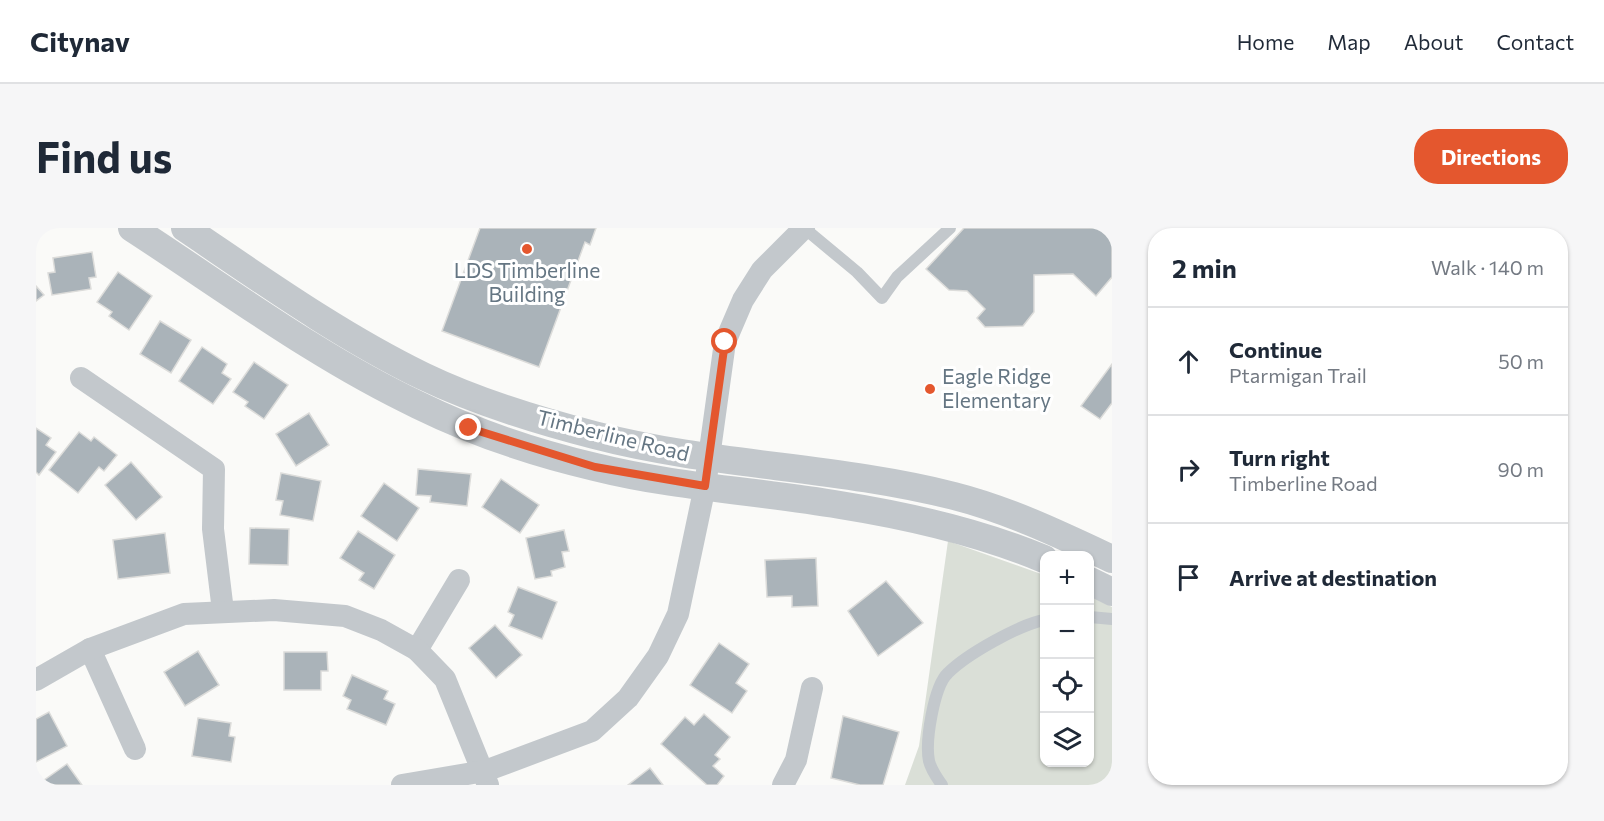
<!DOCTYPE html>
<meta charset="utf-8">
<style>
:root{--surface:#fff;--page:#f6f6f7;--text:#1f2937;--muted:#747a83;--line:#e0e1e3;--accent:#e4572e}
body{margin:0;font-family:Commissioner,sans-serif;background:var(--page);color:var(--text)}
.controls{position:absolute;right:18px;bottom:18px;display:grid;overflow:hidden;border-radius:12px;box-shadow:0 2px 4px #0004}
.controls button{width:54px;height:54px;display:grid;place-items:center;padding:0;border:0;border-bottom:2px solid var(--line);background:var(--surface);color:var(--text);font:30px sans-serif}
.stop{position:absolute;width:18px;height:18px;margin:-14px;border:4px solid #e4572e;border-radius:50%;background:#fff}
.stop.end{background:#e4572e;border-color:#fff;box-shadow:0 2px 6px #0008}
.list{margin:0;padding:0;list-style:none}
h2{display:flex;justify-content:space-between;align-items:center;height:78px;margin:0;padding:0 24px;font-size:26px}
h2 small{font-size:20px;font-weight:400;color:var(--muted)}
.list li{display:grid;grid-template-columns:39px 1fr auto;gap:18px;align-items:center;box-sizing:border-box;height:108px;padding:0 24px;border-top:2px solid var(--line)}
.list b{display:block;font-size:22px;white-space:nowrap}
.list p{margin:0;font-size:20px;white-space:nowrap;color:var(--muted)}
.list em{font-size:20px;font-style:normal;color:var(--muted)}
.icon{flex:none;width:33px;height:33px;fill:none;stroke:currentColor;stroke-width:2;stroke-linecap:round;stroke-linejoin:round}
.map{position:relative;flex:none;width:1076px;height:557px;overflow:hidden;border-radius:24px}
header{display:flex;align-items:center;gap:36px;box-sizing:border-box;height:84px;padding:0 30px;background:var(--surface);border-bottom:2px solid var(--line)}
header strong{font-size:28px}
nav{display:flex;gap:33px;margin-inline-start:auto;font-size:21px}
.intro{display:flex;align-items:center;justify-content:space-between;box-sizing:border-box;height:144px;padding:0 36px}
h1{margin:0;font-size:42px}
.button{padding:15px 27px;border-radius:24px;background:var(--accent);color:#fff;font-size:21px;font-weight:700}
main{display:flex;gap:36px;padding:0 36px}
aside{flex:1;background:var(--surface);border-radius:24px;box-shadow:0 2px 4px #0004}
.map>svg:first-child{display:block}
.green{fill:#dadfd7}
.building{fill:#aab3b9;stroke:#dcdcda;stroke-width:1.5}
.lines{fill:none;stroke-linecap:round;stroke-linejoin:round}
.service{stroke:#c3c8cc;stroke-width:12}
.minor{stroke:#c3c8cc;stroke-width:22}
.tertiary{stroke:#c3c8cc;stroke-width:28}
.route{stroke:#e4572e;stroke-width:8}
.poi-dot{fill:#e4572e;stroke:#fff;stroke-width:2}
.labels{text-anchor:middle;stroke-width:6;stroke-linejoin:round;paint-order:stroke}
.poi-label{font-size:21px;fill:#657683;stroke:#fff}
.street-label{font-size:21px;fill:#657683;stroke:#fff}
</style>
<header>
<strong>Citynav</strong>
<nav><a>Home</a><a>Map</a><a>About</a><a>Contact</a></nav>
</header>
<div class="intro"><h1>Find us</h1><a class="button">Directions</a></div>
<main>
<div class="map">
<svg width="1076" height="557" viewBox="0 0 1076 557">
<rect width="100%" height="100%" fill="#fafaf8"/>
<polygon class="green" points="912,313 1008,347 1008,534 1054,534 1054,368 1076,379 1076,557 869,557 883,518"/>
<g class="building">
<polygon points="444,0 560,0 554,17 549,14 503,139 406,103"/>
<polygon points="928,0 1076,0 1076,49 1060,68 1037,46 998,47 998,84 987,98 949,99 941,90 949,81 931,63 913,62 890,41"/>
<polygon points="56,24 60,49 53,50 55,61 16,67 12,45 19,44 17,30"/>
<polygon points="82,44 116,68 93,102 73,88 76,84 61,74"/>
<polygon points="0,58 8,67 0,73"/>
<polygon points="124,93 155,112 135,145 104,126"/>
<polygon points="166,119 191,136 186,145 195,151 177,176 143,153"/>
<polygon points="218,134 252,157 228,191 209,178 212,174 197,164"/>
<polygon points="1076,136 1076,175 1064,191 1045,178"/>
<polygon points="273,185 293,217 260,238 240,206"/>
<polygon points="0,200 15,210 10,217 20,224 3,247 0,244"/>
<polygon points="43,204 55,213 58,209 81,227 68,243 63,239 42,265 13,242"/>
<polygon points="95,234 126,269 100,292 69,257"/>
<polygon points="382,241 435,246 431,278 394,274 395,268 380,267"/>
<polygon points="245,245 285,253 277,293 244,287 247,273 240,272"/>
<polygon points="465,251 503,277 484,305 446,279"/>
<polygon points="348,255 383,280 361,313 325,288"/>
<polygon points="214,300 253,301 252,337 213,336"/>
<polygon points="528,302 533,323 526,324 529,339 515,343 516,348 499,351 490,310"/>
<polygon points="322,303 359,327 338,361 323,352 328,345 304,330"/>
<polygon points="129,305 134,345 82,351 77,312"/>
<polygon points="780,330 782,378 756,379 756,368 731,369 729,332"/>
<polygon points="850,353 887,395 842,428 812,383"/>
<polygon points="482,359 521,374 506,411 473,398 478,387 472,384"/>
<polygon points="459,397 486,427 460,450 433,420"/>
<polygon points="683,415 713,436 700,455 711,463 696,485 654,457"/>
<polygon points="162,423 183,457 149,478 128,444"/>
<polygon points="248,424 291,424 292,443 285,443 285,462 248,462"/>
<polygon points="316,447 352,463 348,471 359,476 350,497 311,481 315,472 307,468"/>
<polygon points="13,484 31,518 0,534 0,491"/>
<polygon points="668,486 694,509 679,527 684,531 677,538 688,548 681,557 671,557 625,516 649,489 658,497"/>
<polygon points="807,488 863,504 847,557 824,557 795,550"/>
<polygon points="162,490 195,495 193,508 199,509 195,534 156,528"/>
<polygon points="31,536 46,557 1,557"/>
<polygon points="614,540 627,557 592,557"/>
</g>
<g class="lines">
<g class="service">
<polyline points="768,0 821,44 846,70 861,49 914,0"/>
<polyline points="1054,389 1076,391"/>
<path d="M906,557C901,550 895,541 893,533C889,513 898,458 912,445C931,426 983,397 1008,392"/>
</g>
<g class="minor">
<polyline points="45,150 178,241 177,301 187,383"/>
<polyline points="54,421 99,521"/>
<polyline points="381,422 423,352"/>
<polyline points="0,452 54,421 148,386 238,382 309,388 345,402 381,422 409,451 452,557"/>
<polyline points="366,557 449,543 556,503 592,470 622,428 642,386 669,258 689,114 707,72 726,42 768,0"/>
<polyline points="747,557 760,532 776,460"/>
</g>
<g class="tertiary">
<path d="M96,0C190,61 281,129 382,177C437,204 499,225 559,239C639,259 722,263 804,277C873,288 943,304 1008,331"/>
<path d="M149,0C226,52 303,107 387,148C441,174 500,192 558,207C676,238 800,238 918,268C973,282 1025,307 1076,331"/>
<polyline points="1054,353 1076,364"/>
</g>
</g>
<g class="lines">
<polyline class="route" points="433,200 559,239 669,258 689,114"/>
</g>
<g class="poi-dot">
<circle cx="491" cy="21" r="6"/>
<circle cx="894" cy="161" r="6"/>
</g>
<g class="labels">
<g class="poi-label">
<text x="491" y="50">LDS Timberline<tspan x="491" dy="24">Building</tspan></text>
<text x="906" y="156" text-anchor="start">Eagle Ridge<tspan x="906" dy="24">Elementary</tspan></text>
</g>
<g class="street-label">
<text transform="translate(577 208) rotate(14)" y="7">Timberline Road</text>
</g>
</g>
</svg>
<div class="controls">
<button>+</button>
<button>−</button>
<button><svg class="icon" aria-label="locate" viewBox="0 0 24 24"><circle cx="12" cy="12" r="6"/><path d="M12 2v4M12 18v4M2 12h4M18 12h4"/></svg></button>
<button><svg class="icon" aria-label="layers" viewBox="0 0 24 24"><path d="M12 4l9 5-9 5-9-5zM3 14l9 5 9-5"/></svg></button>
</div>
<div class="stop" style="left:689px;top:114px"></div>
<div class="stop end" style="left:433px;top:200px"></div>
</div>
<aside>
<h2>2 min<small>Walk · 140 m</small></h2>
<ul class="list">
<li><svg class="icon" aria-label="ahead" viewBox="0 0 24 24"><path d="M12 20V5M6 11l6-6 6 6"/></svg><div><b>Continue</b><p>Ptarmigan Trail</p></div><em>50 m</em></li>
<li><svg class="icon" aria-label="right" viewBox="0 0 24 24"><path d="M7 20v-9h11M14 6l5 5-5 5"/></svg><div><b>Turn right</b><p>Timberline Road</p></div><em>90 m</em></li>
<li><svg class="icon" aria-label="arrive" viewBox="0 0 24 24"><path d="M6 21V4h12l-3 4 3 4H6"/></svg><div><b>Arrive at destination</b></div></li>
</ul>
</aside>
</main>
